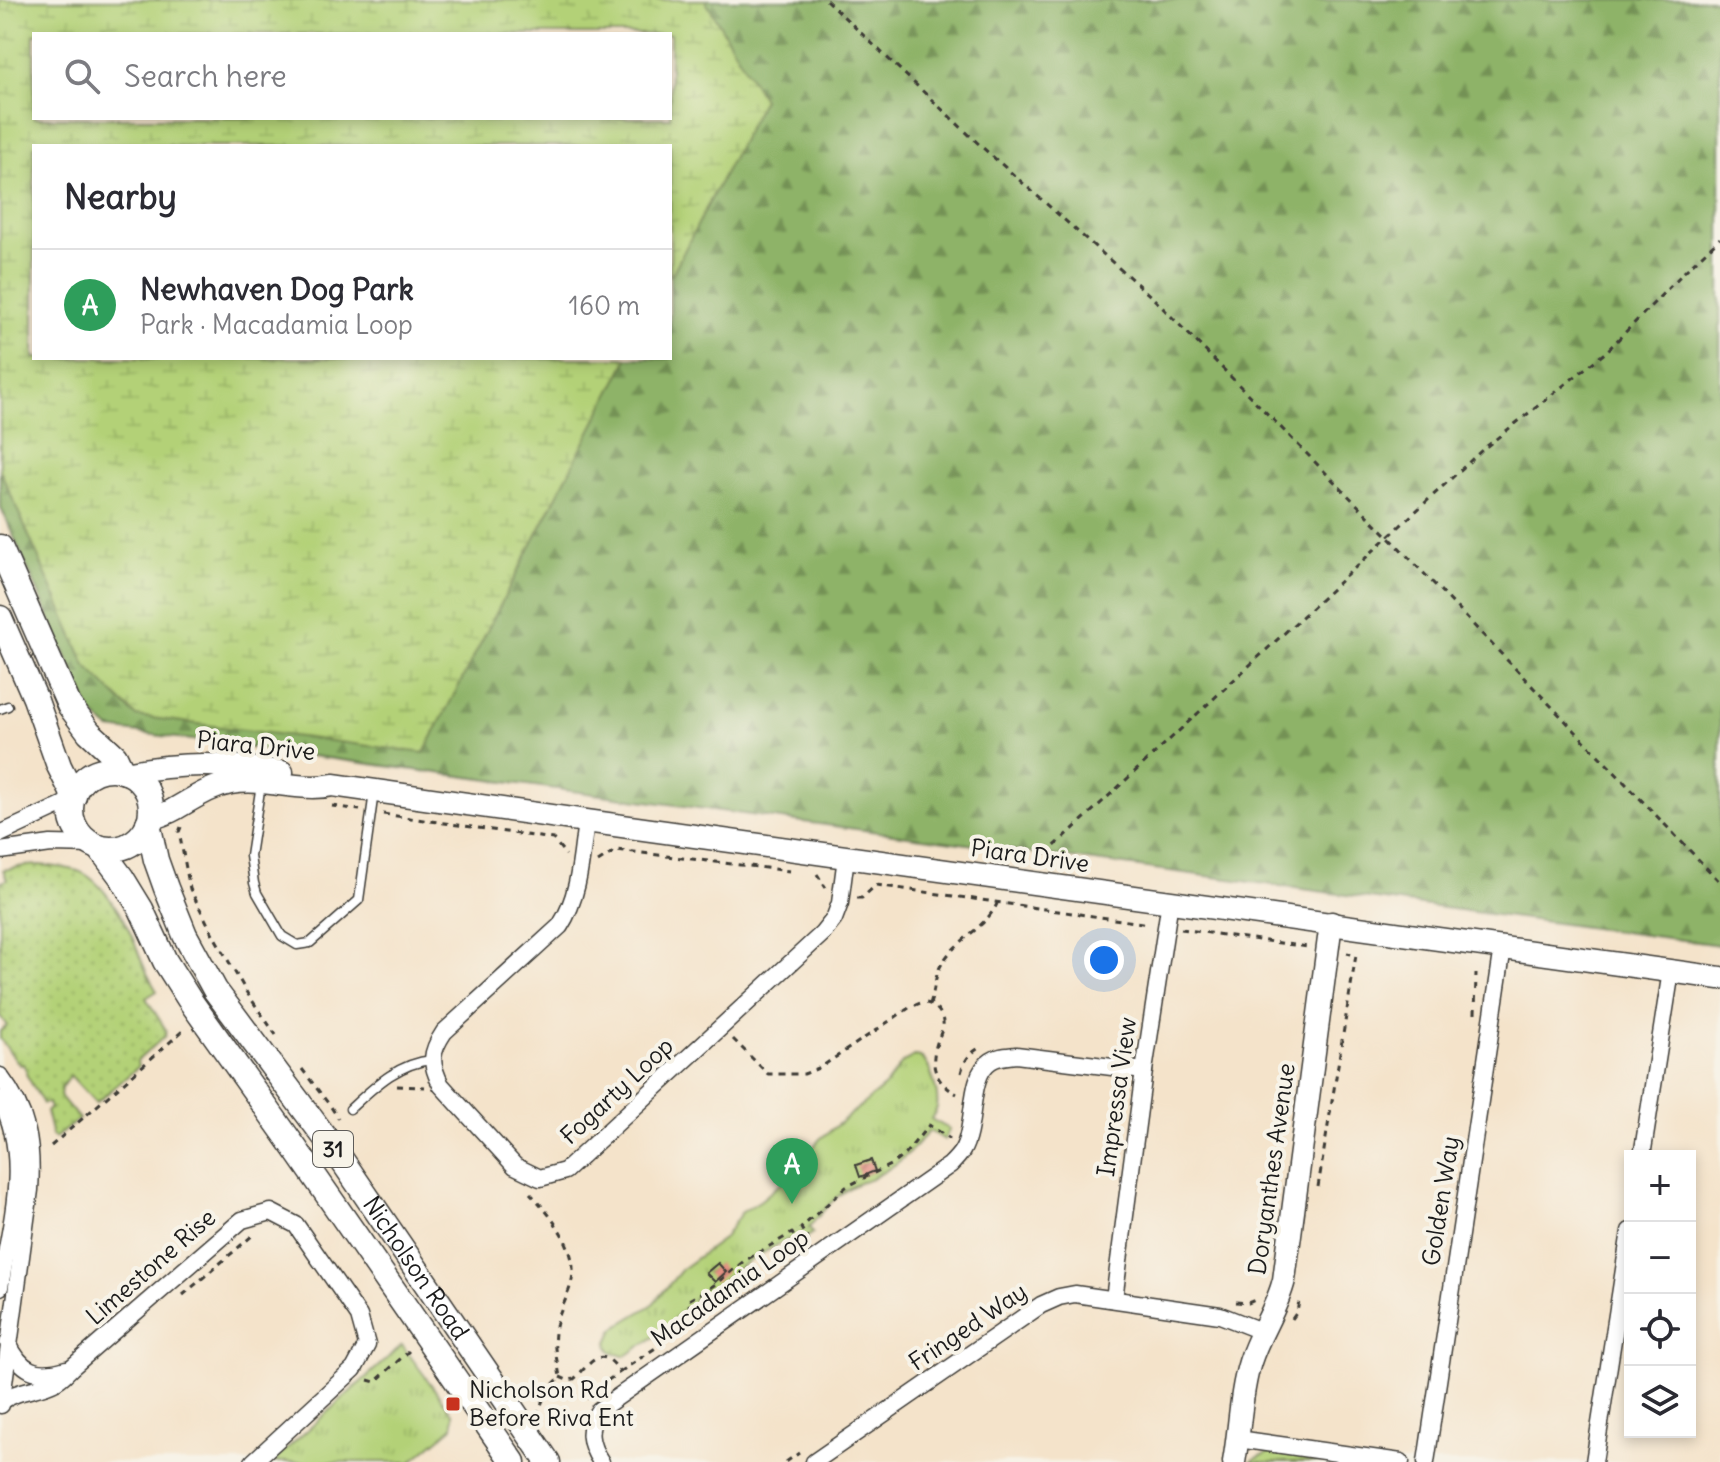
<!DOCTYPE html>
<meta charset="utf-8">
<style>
:root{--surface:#fff;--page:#f7f7f7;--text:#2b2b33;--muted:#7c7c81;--line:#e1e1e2;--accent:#c8321e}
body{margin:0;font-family:Delius,sans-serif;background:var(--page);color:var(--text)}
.controls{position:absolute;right:24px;bottom:24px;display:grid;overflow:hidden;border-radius:0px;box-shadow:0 4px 12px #0003}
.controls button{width:72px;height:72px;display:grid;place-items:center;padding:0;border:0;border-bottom:2px solid var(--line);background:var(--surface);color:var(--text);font:40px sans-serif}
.you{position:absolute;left:1104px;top:960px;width:28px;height:28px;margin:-20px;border:6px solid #fff;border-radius:50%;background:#1a73e8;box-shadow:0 0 0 12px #1a73e833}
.badge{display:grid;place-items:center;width:52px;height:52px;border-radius:50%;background:var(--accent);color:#fff;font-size:26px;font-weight:700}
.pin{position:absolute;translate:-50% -66px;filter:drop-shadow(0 2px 4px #0008)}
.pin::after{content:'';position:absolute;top:42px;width:28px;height:24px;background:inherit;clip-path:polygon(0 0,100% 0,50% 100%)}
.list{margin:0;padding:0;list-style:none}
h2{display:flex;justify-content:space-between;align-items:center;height:104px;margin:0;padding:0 32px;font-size:34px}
h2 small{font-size:26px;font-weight:400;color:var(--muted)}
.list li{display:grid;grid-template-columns:52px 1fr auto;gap:24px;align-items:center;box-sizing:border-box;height:112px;padding:0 32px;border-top:2px solid var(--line)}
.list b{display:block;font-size:30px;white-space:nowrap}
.list p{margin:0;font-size:26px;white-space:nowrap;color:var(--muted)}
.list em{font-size:26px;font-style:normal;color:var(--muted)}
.icon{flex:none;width:44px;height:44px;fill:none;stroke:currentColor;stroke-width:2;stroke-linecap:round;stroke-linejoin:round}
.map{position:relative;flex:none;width:1720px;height:1462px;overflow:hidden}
.search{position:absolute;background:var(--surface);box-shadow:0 4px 12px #0003;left:32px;top:32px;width:640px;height:88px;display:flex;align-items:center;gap:20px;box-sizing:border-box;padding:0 28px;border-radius:0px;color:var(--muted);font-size:30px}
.panel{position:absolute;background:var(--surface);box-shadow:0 4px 12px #0003;left:32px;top:144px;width:640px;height:216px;border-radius:0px}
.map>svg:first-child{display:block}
.grass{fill:url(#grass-dots);stroke:#68764a;stroke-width:2}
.forest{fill:url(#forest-firs);stroke:#556842;stroke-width:2;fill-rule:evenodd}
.wetland{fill:url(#wetland-marsh);stroke:#68764a;stroke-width:2;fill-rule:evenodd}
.park{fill:url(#park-tufts);stroke:#68764a;stroke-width:2}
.building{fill:url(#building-hatch)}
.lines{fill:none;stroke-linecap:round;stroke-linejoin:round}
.lane-casing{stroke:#3c3a36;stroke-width:11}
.street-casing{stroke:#3c3a36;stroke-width:19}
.secondary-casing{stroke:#3c3a36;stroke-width:25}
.primary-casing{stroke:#3c3a36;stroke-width:27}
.path{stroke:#3c3a36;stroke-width:3;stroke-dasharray:6 6;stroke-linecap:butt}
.lane{stroke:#fff;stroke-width:8}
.street{stroke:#fff;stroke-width:16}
.secondary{stroke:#fff;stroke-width:22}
.primary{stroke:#fff;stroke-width:24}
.poi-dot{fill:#c8321e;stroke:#f7f3e8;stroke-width:3}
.labels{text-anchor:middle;stroke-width:8;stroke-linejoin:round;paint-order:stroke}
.shield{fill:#f7f3e8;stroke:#5e5c59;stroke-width:2}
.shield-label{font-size:22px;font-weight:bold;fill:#1c1c1c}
.street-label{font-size:24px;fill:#1c1c1c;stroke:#f7f3e8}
.poi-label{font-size:24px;fill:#1c1c1c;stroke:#f7f3e8;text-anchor:start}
</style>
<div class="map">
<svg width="1720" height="1462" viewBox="0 0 1720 1462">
<defs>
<pattern id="grass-dots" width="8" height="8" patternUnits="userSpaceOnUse" patternTransform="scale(2)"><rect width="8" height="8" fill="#b3d177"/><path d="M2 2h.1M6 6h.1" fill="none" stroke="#99b366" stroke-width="1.8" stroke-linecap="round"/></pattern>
<pattern id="forest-firs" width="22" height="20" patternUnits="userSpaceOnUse" patternTransform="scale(2)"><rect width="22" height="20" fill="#8eb368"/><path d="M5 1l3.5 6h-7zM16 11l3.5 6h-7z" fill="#739155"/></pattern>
<pattern id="wetland-marsh" width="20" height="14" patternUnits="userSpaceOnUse" patternTransform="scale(2)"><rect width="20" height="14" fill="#b3d177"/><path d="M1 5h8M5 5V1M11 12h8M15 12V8" fill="none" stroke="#99b366"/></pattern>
<pattern id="park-tufts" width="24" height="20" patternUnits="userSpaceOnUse" patternTransform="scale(2)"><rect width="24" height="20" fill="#b3d177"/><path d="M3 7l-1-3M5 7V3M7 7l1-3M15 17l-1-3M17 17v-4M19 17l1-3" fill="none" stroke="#99b366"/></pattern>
<pattern id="building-hatch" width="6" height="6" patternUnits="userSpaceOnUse" patternTransform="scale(2)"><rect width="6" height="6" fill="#e48f81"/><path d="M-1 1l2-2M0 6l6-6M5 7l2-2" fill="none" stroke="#b87469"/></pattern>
</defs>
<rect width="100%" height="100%" fill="#f7f3e8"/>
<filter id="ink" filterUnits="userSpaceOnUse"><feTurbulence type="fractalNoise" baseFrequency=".0125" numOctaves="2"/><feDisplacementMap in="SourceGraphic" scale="16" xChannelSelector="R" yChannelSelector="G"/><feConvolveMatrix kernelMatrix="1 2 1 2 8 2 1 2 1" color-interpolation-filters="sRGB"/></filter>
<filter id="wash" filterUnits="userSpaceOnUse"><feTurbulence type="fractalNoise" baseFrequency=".006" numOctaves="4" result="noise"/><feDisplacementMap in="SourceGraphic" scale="32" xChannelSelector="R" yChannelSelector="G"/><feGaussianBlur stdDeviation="1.8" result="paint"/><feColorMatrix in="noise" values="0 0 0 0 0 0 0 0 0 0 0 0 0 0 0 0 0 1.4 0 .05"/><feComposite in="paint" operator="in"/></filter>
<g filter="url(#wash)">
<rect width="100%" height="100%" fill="#f4e3ca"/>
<path class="grass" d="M40,865C52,866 66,867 78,871C101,879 124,917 133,939C140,957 146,975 157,991L146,998L166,1030L165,1036L137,1061L138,1067L96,1103L70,1075L61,1088L60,1096L79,1119L55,1138L52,1136L46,1111L50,1109L48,1103L43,1104L26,1074L27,1072L23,1064L20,1065L0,1039V1031L7,1026L0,1016V883L7,879L3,870L24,866Z"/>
<path class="forest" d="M0,0H1720V945L110,729L91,713L0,505ZM34,34H670V118H34ZM34,146H670V358H34Z"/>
<path class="wetland" d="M0,0H705L763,99L670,278V146H34V358H628L424,753L136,716L86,666L0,470ZM34,34H670V118H34Z"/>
<g class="park">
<path d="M914,1056C916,1056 918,1056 920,1057C931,1063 939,1096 937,1107C936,1112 933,1115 931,1119L949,1129L945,1140L931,1132H928C912,1151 897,1166 874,1177C864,1181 854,1184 845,1191C831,1200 820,1215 809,1227L813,1233L795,1246L788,1239C771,1249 753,1257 737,1269C721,1281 712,1291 693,1299L700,1311L690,1319L683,1310L675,1317L669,1327L629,1354L625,1356L613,1353L608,1347V1342L613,1331L619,1325L652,1305L683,1268L723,1239L741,1213L761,1200L785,1180L820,1139L885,1086L902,1063Z"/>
<polygon points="402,1345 453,1414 453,1427 411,1462 272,1462"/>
<polygon points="1269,1452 1278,1452 1346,1462 1249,1462"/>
</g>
<g id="blocks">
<g class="building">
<polygon points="871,1160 875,1171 860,1177 856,1165"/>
<polygon points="718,1263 726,1272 715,1282 706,1273"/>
</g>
</g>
</g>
<g filter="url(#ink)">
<use href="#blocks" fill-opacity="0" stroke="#3c3a36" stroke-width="2"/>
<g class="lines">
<g class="lane-casing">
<g id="lane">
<polyline points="0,709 8,706"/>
<polyline points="261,784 250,856 254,883 257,893 282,936 297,945 310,943 359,900 374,792"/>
<path d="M350,1109C374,1087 398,1063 432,1060"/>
</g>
</g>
<g class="street-casing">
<g id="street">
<path d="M586,821C581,857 580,895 560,926L444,1032C430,1053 430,1063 441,1085L515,1166L540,1178L565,1171L822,934L834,919L840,903L846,857"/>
<polyline points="0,834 73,800"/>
<polyline points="0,851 51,844 95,845"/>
<path d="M0,1076C28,1113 33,1144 30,1190L1,1405"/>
<path d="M0,1099C32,1158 10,1225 0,1287"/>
<polyline points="1642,1156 1671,971"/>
<polyline points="1114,1299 1144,1071 1170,901"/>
<path d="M8,1343C21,1371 36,1378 66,1369"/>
<path d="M1,1402C18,1389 38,1391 56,1381C62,1378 66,1373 71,1368L242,1220L271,1212L296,1225L359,1316L367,1345L354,1369L253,1462"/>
<polyline points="1238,1439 1401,1462"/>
<path d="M601,1462C589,1444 586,1428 599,1410L950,1165C954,1161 959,1156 962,1151C977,1126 967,1076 991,1061C998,1056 1007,1056 1016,1055L1144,1071"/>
<polyline points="814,1462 1041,1305 1059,1297 1075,1294 1220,1315 1261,1331"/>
<polyline points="1426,1462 1503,947"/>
<polyline points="1594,1462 1630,1231"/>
</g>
</g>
<g class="secondary-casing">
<g id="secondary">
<path d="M125,773C183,762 225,763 282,772"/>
<path d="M150,819C158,816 166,814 173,810C193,799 209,787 231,783C265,777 300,792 333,785L586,821L1720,978"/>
<path d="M1234,1462C1240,1429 1240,1394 1250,1362C1259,1333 1277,1309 1284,1280L1331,923"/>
</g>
</g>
<g class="primary-casing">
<g id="primary">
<polyline points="0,547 69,705 89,732 115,756 122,771"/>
<polyline points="0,618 35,698 59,766 74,796"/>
<circle cx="111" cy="809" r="40"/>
<path id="s1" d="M148,823L156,860L166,888L185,935L215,990L339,1156L548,1462"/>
<polyline points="99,847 122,878 141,909 165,961 189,999 295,1148 513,1462"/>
</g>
</g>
<g class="path">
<polyline points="826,0 982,147 1154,299 1389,537 1720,882"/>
<polyline points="332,806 360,810"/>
<polyline points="383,814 553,839 566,855"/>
<polyline points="181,827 179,832 190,889 214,936 247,993 276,1035"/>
<polyline points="1046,854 1482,450 1606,352 1684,272 1720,238"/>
<polyline points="598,862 617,850 790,871"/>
<polyline points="817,874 826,888"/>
<polyline points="857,898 862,898 876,885 1149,924"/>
<polyline points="1181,929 1308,947"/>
<path d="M930,1004C935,990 934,975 943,962C956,940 990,925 998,901"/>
<polyline points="1475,1014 1476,974"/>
<path d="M733,1039L768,1074H804L821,1067L909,1008C913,1007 916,1004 921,1003C932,1001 942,1011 943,1022C944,1028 940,1034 938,1040C929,1064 934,1082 957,1094"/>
<polyline points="302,1069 331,1107 338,1118"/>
<path d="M961,1073C964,1061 969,1054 979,1048"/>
<polyline points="397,1086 425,1087"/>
<polyline points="51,1146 186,1028"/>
<polyline points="1318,1187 1356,955 1347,953"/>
<path d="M530,1193C549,1213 579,1249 572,1280C568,1298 557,1314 555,1333C553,1348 558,1363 560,1377L546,1392L538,1413"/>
<polyline points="809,1242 801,1228 846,1187 894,1163 905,1154 929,1125 950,1139"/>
<polyline points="183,1295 253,1235"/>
<polyline points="1236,1302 1248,1303 1255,1300"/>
<polyline points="1292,1319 1297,1312 1299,1301"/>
<polyline points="697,1320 687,1301 716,1284 744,1261 792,1233 801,1248"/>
<polyline points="620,1372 676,1334"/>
<path d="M560,1377L567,1380L574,1379C591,1363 601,1343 620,1372L586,1395L589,1399"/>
<polyline points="368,1380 375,1382 409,1351"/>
<polyline points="786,1462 799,1453"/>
</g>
<use href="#lane" class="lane"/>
<use href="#street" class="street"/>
<use href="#secondary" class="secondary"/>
<use href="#primary" class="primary"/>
</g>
</g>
<rect class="poi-dot" x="445" y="1396" width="16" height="16" rx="4"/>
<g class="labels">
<rect class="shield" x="313" y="1131" width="40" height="36" rx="6"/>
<g class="shield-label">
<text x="333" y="1157">31</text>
</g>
<g class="street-label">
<text transform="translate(256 746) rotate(6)" y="8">Piara Drive</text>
<text transform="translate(1030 856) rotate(8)" y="8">Piara Drive</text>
<text transform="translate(617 1091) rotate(-43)" y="8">Fogarty Loop</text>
<text transform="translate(1117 1097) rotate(-82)" y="8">Impressa View</text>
<text transform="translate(1272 1169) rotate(-82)" y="8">Doryanthes Avenue</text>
<text transform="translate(1441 1201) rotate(-81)" y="8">Golden Way</text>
<text transform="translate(151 1267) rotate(-41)" y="8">Limestone Rise</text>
<text dy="8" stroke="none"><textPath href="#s1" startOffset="524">Nicholson Road</textPath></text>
<text transform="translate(730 1288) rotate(-35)" y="8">Macadamia Loop</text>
<text transform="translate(968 1327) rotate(-34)" y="8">Fringed Way</text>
</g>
<g class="poi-label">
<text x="469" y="1398">Nicholson Rd<tspan x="469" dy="28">Before Riva Ent</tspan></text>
</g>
</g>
</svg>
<div class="controls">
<button>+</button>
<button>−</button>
<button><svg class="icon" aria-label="locate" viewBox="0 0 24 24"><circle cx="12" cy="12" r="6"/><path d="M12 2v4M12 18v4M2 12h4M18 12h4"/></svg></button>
<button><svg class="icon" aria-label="layers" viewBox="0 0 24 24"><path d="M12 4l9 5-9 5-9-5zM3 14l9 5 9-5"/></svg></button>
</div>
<div class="you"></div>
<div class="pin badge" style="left:792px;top:1204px;background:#2e9e5b">A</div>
<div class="search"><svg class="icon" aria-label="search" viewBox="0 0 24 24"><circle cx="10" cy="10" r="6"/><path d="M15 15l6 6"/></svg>Search here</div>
<section class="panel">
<h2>Nearby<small></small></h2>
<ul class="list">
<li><span class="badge" style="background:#2e9e5b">A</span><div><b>Newhaven Dog Park</b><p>Park · Macadamia Loop</p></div><em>160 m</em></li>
</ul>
</section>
</div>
